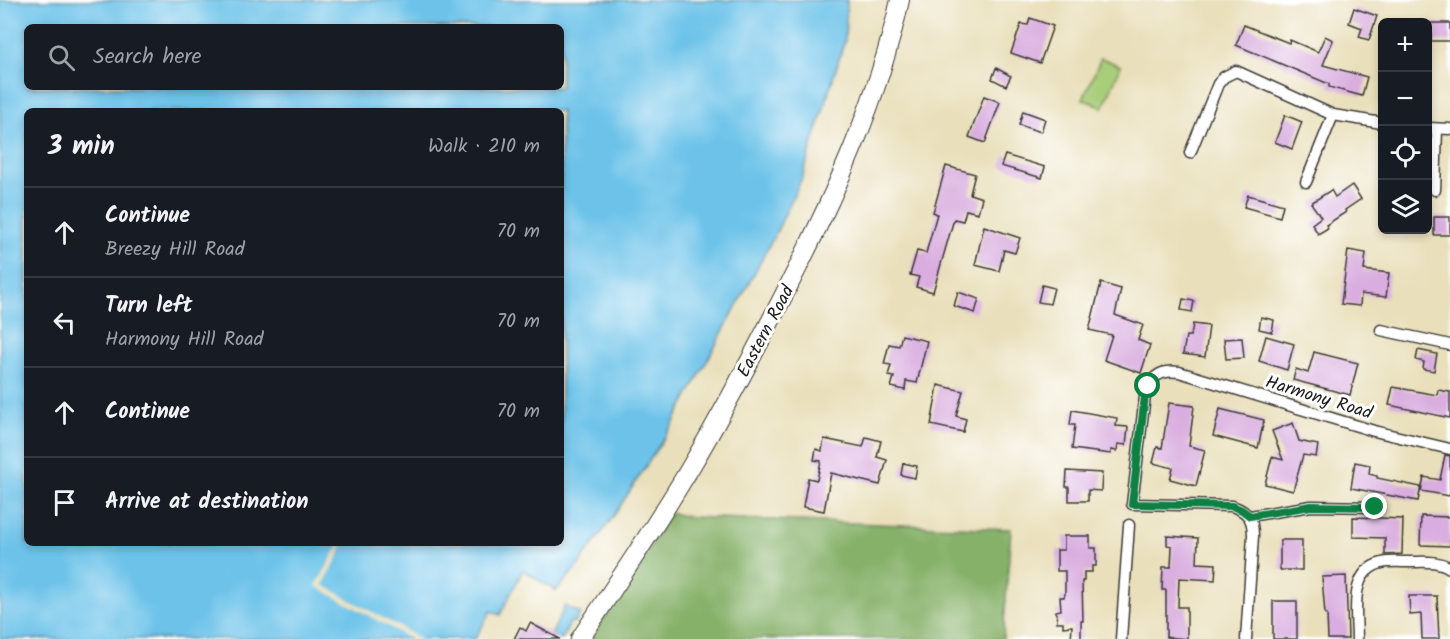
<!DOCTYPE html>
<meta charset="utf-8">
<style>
:root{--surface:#171b24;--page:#242831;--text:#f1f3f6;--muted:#9ea1a6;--line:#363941}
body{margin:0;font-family:Kalam,sans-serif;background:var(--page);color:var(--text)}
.controls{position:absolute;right:18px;top:18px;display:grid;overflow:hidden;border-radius:9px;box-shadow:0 3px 9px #0003}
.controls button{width:54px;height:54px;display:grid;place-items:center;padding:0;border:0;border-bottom:2px solid var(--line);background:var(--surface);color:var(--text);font:30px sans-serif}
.stop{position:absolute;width:18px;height:18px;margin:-14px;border:4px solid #0b8043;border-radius:50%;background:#fff}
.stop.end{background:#0b8043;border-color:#fff;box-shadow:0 2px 6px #0008}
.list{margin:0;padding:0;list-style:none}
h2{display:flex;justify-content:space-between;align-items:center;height:78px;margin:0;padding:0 24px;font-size:26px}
h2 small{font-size:20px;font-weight:400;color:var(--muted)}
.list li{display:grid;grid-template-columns:39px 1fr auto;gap:18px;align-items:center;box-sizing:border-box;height:90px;padding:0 24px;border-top:2px solid var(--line)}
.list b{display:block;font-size:22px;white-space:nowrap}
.list p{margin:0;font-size:20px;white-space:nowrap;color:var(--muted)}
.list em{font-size:20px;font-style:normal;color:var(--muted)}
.icon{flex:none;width:33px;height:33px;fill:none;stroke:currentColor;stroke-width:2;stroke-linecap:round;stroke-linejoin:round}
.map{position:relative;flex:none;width:1450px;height:639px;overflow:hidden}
.search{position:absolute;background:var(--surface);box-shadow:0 3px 9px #0003;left:24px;top:24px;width:540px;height:66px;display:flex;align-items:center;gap:15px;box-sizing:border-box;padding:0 21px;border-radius:9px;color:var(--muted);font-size:22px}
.panel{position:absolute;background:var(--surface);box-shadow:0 3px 9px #0003;left:24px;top:108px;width:540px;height:438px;border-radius:9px}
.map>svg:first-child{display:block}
.green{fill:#a8ce79;stroke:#62754a;stroke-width:1.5}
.forest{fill:#86b169;stroke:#516642;stroke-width:1.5}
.water{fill:#6cc2e9;stroke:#446f82;stroke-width:1.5;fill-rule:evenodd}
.pier{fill:#e9dfba}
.building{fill:#d9addf}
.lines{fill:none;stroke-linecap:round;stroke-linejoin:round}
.minor-casing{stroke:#3b3934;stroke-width:13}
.trunk-casing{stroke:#3b3934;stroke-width:20}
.minor{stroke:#fff;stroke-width:10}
.trunk{stroke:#fff;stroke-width:18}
.route{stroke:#0b8043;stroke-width:8}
.labels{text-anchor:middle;stroke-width:6;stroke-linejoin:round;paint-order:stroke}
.street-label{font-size:18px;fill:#1c1c1c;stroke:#fff}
</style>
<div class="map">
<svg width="1450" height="639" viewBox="0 0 1450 639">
<rect width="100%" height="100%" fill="#fff"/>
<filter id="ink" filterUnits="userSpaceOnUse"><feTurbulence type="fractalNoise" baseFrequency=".0167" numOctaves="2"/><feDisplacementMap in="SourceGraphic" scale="12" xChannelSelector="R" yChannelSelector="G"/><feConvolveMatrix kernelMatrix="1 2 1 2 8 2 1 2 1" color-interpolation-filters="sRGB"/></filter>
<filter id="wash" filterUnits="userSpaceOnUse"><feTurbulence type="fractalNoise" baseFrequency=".008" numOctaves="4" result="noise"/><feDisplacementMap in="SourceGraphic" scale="24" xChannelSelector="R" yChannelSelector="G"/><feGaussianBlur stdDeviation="1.35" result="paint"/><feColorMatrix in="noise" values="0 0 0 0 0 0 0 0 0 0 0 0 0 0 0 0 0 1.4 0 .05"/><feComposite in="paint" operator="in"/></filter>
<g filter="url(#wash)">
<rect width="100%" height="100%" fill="#e9dfba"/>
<polygon class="green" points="1101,58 1121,66 1103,108 1083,99"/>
<polygon class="forest" points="671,513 690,517 1011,529 1003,639 591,639"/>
<g class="water">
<path d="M0,0H847L845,40L802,178L775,235L673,424L615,514L578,566L556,591L523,570L500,615L491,611L475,639H0ZM27,27H561V87H27ZM27,111H561V543H27Z"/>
<polygon points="565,606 580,613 575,623 571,621 562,639 551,635"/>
</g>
<polygon class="pier" points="339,545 343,547 323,585 421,639 411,639 316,586"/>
<g id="blocks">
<g class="building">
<polygon points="1354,8 1377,16 1369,40 1359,37 1362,28 1349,23"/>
<polygon points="1030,18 1053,26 1040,63 1011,53 1021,24 1028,25"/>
<rect x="1431" y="23" width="19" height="18"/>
<polygon points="1244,25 1289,43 1290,40 1318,52 1325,36 1333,40 1323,65 1367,77 1362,96 1329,87 1329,84 1236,45"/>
<polygon points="996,68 1011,76 1006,86 992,79"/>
<polygon points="984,96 1000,102 985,143 969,137"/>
<polygon points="1023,111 1045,119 1041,132 1019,125"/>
<polygon points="1285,115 1302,122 1292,149 1275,142"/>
<polygon points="1005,155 1045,167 1042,178 1001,166"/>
<polygon points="946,166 975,174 970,194 982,198 978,213 966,210 963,221 954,219 933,292 916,287 919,277 910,275 917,251 926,253 937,214 933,212"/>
<polygon points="1352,185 1361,199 1345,210 1346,212 1326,225 1328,228 1318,234 1312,224 1321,217 1311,203 1331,190 1335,197"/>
<polygon points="1248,195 1283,205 1280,217 1244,207"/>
<rect x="1434" y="217" width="16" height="18"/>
<polygon points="984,226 1020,238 1015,253 1004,250 999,271 975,265"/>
<polygon points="1348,250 1366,253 1364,270 1389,273 1386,297 1361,294 1360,306 1341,304"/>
<polygon points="1101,283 1121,289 1115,315 1143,325 1138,340 1150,345 1141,373 1104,360 1112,335 1089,330"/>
<polygon points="1042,285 1054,288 1050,304 1038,302"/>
<polygon points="958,292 979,299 975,313 954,306"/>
<polygon points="1183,299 1194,301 1192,312 1181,310"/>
<polygon points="1261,317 1274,320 1272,332 1259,329"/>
<polygon points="1193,324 1209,326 1205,357 1183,354 1186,336 1191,336"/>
<polygon points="902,335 927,341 917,383 906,381 905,390 891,387 894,377 888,376 891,365 884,364 889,344 899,346"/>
<polygon points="1266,336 1294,344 1287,370 1259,361"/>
<polygon points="1242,338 1244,358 1226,359 1224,339"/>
<polygon points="1418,350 1437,354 1434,371 1423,369 1424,362 1416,360"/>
<polygon points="1314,352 1358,363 1350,395 1293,380 1296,369 1308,373"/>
<polygon points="938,385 963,391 956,416 966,419 963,432 931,425"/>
<polygon points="1393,387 1437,395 1438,390 1450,392 1450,418 1389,405"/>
<polygon points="1169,403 1194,406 1189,446 1205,450 1196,486 1170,479 1173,468 1153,463 1157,447 1162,448"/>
<polygon points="1220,409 1264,420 1258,448 1213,436"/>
<polygon points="1072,410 1117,418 1116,426 1128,427 1126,445 1118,444 1117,451 1111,450 1111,454 1072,449 1075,425 1070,425"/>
<polygon points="1293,423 1299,441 1318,445 1316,457 1303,455 1293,491 1265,484 1272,457 1283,460 1272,431"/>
<polygon points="866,437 881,441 877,457 887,460 880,485 831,473 824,511 803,507 808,478 817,480 821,461 814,460 816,449 822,451 824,439 863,447"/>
<polygon points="1445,455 1450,456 1450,496 1421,491 1424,477 1440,480"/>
<polygon points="1355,462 1370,465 1369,474 1377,476 1377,478 1421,487 1418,501 1351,488"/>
<polygon points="903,463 917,466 915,478 901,475"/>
<polygon points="1067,471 1102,473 1101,491 1088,490 1088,501 1069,501 1069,487 1066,487"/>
<polygon points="1421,516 1450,517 1450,546 1420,545"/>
<polygon points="1353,517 1403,519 1402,554 1385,555 1385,538 1353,537"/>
<polygon points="1064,536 1090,536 1090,548 1096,548 1096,566 1092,566 1092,572 1084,572 1084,581 1082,581 1083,621 1081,621 1081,639 1071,639 1072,626 1063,627 1063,622 1057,622 1056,611 1061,610 1060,597 1064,597 1065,594 1065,571 1057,571 1057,550 1064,550"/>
<polygon points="1167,536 1198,538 1197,563 1216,564 1215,580 1179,578 1178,607 1187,607 1187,639 1166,637 1166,590 1162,590 1163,567 1171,567 1172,546 1167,545"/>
<rect x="1280" y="540" width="22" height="30"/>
<polygon points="1346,576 1348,639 1328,639 1327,614 1325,614 1322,577"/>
<polygon points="1409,596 1437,596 1439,639 1422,639 1421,614 1410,615"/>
<rect x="1273" y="601" width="24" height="38"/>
<polygon points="530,623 560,639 514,639 520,627 526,631"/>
</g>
</g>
</g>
<g filter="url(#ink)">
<use href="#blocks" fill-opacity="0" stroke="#3b3934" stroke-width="1.5"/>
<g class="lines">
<g class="minor-casing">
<g id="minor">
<polyline points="1428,128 1450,129"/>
<polyline points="1190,153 1218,84 1224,77 1236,71 1333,115 1382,123"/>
<polyline points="1306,182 1333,115"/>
<polyline points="1435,190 1437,129"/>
<polyline points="1381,330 1450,345"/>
<polyline points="1250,516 1311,506 1375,507"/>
<polyline points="1121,639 1129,525"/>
<path d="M1246,639L1253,536C1253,519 1249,512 1232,506L1132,504L1145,396C1150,377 1160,369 1179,372L1374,431L1450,449"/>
<path d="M1357,639C1357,613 1348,571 1382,563C1390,561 1401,562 1410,562C1423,562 1438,560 1450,568"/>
</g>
</g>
<g class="trunk-casing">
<path id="trunk" d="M580,639C618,581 658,523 693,463C728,404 759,344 790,283C836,192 878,100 900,0"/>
</g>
<use href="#minor" class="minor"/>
<use href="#trunk" class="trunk"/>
</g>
</g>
<g class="lines" filter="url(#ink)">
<polyline class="route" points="1148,386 1145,396 1132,504 1232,506 1242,510 1250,516 1311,506 1375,507"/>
</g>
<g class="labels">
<g class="street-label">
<text transform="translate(765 331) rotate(-62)" y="6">Eastern Road</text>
<text transform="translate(1319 397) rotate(17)" y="6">Harmony Road</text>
</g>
</g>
</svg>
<div class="controls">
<button>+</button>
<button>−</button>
<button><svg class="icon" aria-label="locate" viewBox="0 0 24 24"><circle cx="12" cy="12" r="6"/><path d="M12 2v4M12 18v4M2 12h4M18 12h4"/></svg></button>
<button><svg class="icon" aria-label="layers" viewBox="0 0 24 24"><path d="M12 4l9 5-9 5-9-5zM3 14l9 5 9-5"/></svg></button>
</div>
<div class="stop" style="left:1148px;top:386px"></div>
<div class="stop end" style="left:1375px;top:507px"></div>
<div class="search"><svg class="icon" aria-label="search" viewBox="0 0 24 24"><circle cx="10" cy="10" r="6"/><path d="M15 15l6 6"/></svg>Search here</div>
<section class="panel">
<h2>3 min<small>Walk · 210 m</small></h2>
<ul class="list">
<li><svg class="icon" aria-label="ahead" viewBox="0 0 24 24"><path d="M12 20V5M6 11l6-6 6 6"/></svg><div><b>Continue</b><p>Breezy Hill Road</p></div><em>70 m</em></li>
<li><svg class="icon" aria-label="left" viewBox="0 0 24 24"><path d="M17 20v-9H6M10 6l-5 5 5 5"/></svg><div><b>Turn left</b><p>Harmony Hill Road</p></div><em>70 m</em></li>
<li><svg class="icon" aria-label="ahead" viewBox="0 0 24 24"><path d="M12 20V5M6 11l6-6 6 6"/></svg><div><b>Continue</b></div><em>70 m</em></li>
<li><svg class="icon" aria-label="arrive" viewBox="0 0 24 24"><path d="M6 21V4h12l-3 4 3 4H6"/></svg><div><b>Arrive at destination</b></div></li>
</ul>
</section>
</div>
